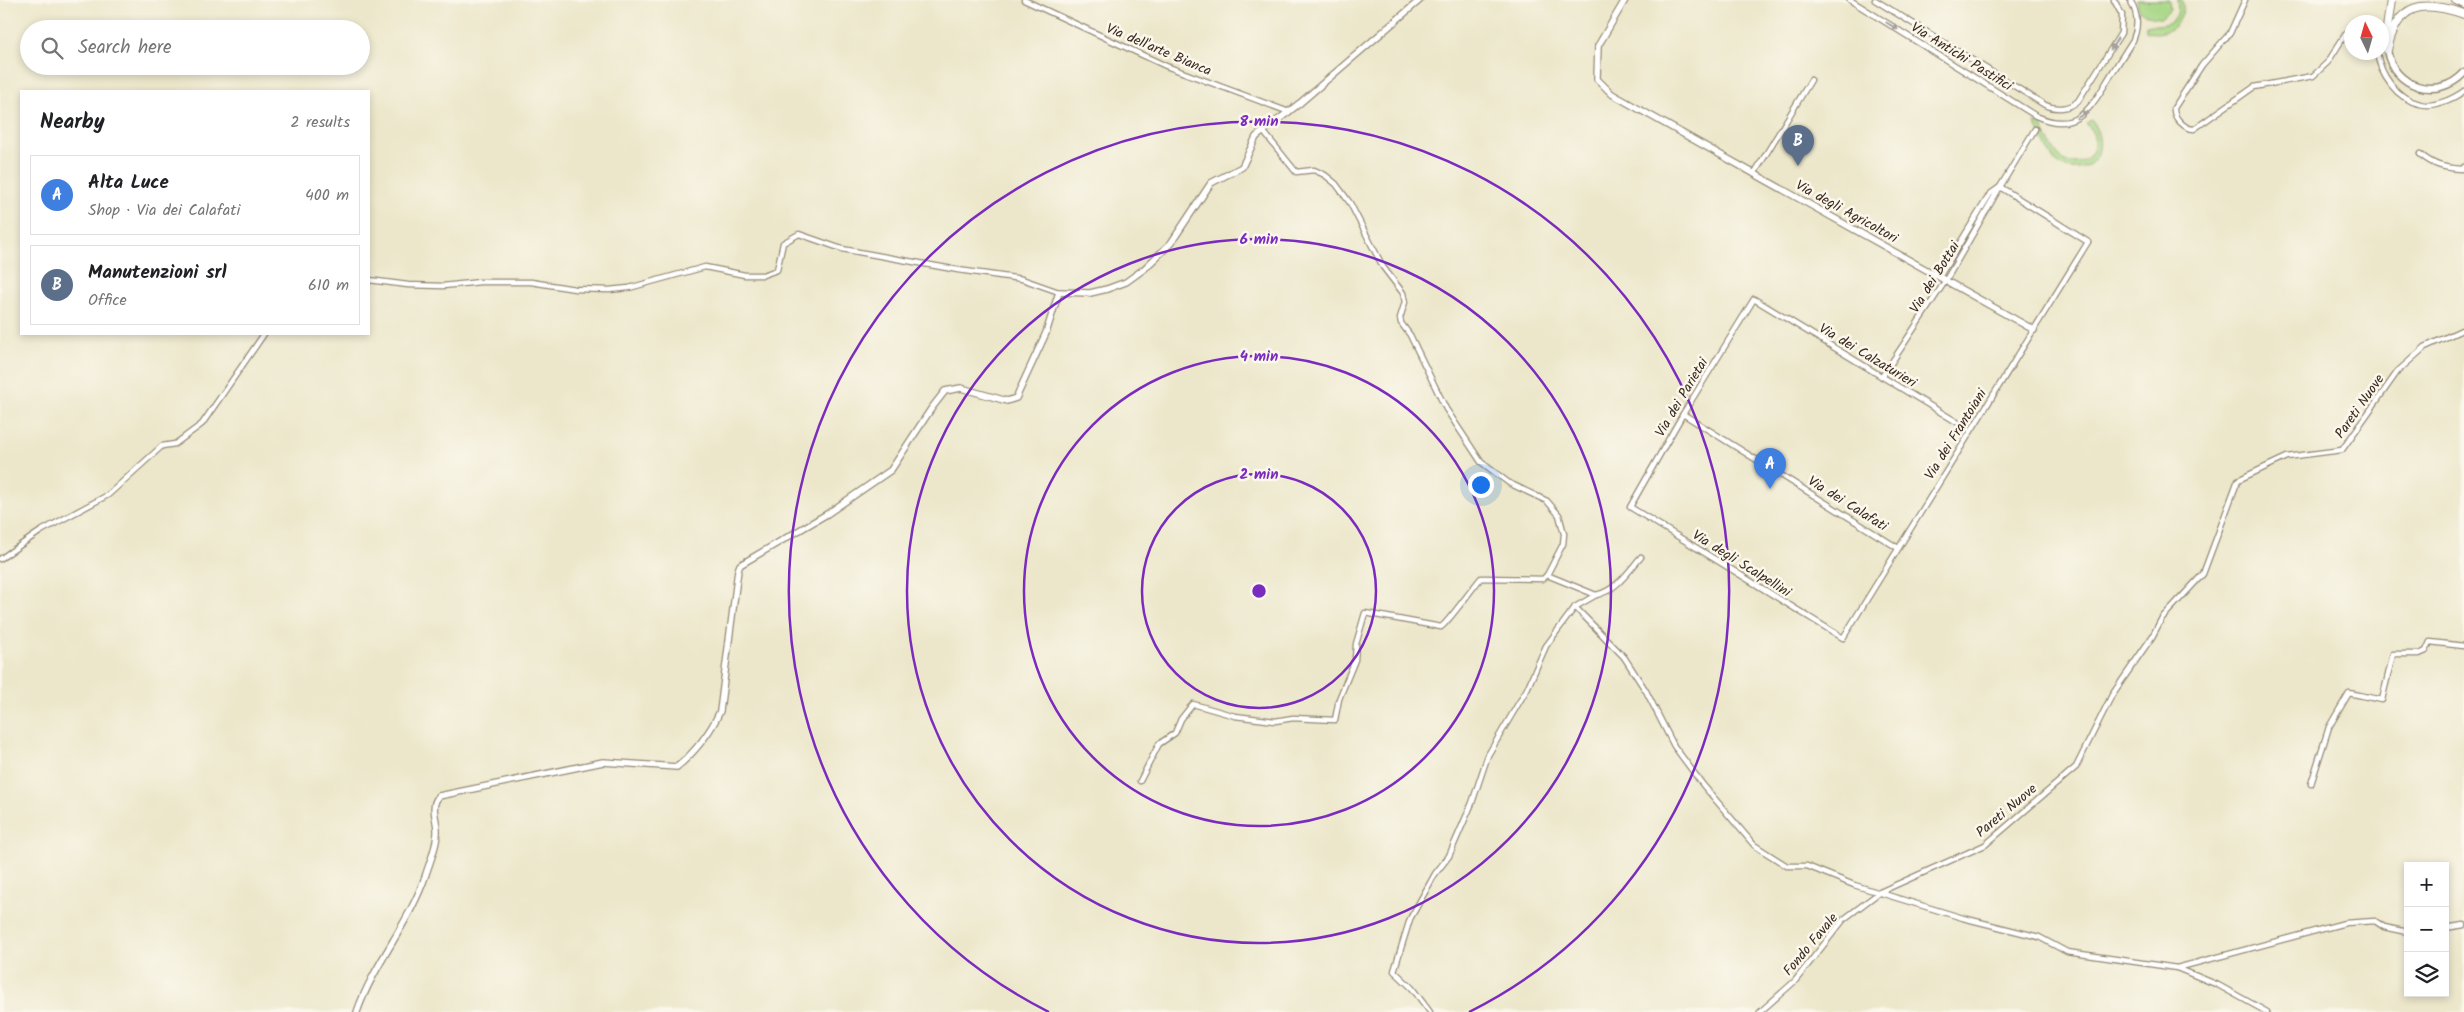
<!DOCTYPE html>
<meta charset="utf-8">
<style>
:root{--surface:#fff;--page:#f6f6f6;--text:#202124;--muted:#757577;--line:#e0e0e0;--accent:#b45309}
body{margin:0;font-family:Kalam,sans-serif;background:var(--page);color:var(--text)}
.controls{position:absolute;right:15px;bottom:15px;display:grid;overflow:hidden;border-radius:0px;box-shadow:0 2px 8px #0003}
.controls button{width:45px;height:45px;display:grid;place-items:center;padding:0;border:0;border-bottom:1px solid var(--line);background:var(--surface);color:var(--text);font:25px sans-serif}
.compass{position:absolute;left:2344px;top:15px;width:45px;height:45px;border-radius:50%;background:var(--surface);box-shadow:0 2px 8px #0003;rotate:355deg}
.you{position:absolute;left:1480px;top:484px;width:18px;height:18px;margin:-12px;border:4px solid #fff;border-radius:50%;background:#1a73e8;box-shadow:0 0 0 8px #1a73e833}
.badge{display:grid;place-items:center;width:32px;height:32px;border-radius:50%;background:var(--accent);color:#fff;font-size:16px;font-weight:700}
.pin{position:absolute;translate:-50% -41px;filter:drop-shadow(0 1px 2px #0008)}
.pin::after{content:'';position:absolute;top:26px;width:18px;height:15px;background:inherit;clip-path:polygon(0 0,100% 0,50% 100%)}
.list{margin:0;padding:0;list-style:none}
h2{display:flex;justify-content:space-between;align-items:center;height:65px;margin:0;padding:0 20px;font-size:21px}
h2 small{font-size:16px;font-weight:400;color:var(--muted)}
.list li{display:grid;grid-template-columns:32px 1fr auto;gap:15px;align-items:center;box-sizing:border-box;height:80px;margin:0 10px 10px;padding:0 10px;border:1px solid var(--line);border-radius:0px}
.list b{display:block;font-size:19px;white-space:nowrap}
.list p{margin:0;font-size:16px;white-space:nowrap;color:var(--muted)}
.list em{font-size:16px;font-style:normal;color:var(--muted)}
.icon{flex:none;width:28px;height:28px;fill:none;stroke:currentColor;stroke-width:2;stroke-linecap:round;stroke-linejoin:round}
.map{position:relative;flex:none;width:2464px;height:1012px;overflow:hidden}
.search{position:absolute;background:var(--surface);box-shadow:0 2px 8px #0003;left:20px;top:20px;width:350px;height:55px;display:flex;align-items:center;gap:12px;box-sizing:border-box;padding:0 18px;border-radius:28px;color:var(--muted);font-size:19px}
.panel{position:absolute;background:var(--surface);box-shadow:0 2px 8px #0003;left:20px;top:90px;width:350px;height:245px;border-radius:0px}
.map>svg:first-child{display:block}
.green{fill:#a7d786;stroke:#718052}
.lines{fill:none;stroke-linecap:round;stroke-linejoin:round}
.minor-casing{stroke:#948874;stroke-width:7}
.tertiary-casing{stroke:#948874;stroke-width:8}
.secondary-casing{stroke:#948874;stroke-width:9}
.trunk-casing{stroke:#948874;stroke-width:10}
.minor{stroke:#fff;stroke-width:4.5}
.tertiary{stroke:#fff;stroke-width:5.5}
.secondary{stroke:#fff;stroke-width:6}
.trunk{stroke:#fff;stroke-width:8}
.oneway{fill:#a79f9a}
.ring{fill:none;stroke:#7b2cbf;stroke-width:2.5}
.labels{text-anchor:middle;stroke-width:5;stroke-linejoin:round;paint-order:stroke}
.street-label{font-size:14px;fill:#3b2a1e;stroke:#fbf7ec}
.centre{fill:#7b2cbf;stroke:#fbf7ec;stroke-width:2.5}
.ring-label{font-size:15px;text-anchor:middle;font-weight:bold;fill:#7b2cbf;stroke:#fbf7ec;stroke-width:5;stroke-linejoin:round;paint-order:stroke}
</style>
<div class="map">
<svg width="2464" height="1012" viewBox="0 0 2464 1012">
<rect width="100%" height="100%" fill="#fbf7ec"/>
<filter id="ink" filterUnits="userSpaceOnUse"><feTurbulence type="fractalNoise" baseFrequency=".02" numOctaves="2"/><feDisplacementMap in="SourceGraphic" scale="10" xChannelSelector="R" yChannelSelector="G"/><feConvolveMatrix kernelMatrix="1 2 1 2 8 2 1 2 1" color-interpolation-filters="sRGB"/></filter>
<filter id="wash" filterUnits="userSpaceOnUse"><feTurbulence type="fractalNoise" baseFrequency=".0096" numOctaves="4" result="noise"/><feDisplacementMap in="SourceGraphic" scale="20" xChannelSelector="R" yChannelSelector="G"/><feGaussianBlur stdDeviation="1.12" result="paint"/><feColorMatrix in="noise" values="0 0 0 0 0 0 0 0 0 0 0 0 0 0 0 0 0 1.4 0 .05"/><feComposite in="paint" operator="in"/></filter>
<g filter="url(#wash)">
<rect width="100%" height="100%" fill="#ece7ca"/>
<g class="green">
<path d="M2137,0H2169L2170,9L2161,18C2149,18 2138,14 2137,0Z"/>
<path d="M2177,0H2182C2188,21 2166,39 2146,31V25C2164,26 2182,24 2177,0Z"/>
<path d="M2091,120C2116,155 2081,184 2054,161L2035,123L2040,122C2046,133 2052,151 2062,159C2077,171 2099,155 2094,137C2093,132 2089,127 2086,123Z"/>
</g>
</g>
<g filter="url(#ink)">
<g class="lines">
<g class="minor-casing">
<g id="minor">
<polyline points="1024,0 1166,66 1289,112"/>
<path d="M1850,0L2036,116C2074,133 2088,113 2106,83C2115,68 2124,54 2133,40C2139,26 2138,13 2130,0"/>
<path d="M1875,0L2045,105C2056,110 2069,109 2078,101L2121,33L2122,15L2114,0"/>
<path d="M2245,0L2230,33L2202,65L2174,108C2173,118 2185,129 2194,129L2254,87L2313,76L2328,62L2345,35L2352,31"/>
<path d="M2377,52C2380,75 2397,99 2420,104C2433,108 2453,99 2464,91"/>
<polyline points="1263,131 1296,172 1314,170 1325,175 1336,184 1350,203 1383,267 1403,293 1405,302 1400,318 1401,323 1410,335 1446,409 1481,462 1509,483 1547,501 1559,515 1564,534 1563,544 1547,575 1596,595 1575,607 1624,657 1646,691 1674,746 1703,785 1754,845 1787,866 1807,866 1854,885 1963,918 2039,937 2067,952 2177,968 2345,923 2375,921 2384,927 2408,932"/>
<path d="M2420,154C2434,166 2445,168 2462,169L2464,167"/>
<polyline points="1754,174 1811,80"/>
<polyline points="1939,277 1990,194 2000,187 2035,129"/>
<polyline points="369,280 408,285 443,286 480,282 531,282 575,289 609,290 629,288 705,267 745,275 763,275 777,270 783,243 799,234 842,249 958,270 1022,279 1059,292"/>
<polyline points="1882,377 1946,280 2000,187 2088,242 1843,638 1630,507 1683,414 1754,299 1970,430"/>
<polyline points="1683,414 1898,548"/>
<polyline points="0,559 41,531 108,495 162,446 175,444 202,424 264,334"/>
<path d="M1596,595C1616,591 1628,572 1641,557"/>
<path d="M1140,781L1159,744L1175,733L1181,719L1193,704L1235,716L1275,721L1293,718L1335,720L1339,699L1355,660L1356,644L1365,613L1441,627C1447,624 1473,587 1481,578L1543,579L1547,575"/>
<polyline points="2311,784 2329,727 2349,693 2382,700 2393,654 2419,654 2426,651 2430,642 2464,646"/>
<polyline points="2445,928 2464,925"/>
<polyline points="2177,968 2218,985 2267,1012"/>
<polyline points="1430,1012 1412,988 1394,971 1410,919 1435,874 1449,856 1472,803 1488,755 1527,689 1546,646 1575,607"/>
<polyline points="1760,1012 1795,981 1844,919 1880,892 1985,845 2076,767 2112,695 2152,637 2162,618 2203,574 2238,480 2287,457 2342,450 2398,371 2425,347 2464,329"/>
</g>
</g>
<g class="tertiary-casing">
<g id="tertiary">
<polyline points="1625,0 1598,46 1597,79 1612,94 2034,330"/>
<path d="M357,1012C374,963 410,923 426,874C430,861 437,846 437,833C438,820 429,807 439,796L603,762L677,767C694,753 711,732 720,711L738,570L740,565L827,514L891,470L931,409L945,391L961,388L1007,401L1016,398L1046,333L1059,292L1090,293L1107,289L1126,282L1144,269L1171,243L1211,183L1242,167L1256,137L1300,103L1420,0"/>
</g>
</g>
<g class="secondary-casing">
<path id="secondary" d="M2387,50C2393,88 2438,101 2464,73"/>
</g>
<g class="trunk-casing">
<g id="trunk">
<polyline points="2456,0 2464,4"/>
<polyline points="2386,35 2391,0"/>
<path d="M2387,50C2397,2 2423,0 2464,14"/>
</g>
</g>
<use href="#minor" class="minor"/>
<use href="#tertiary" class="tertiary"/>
<use href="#secondary" class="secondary"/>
<use href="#trunk" class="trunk"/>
</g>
<defs><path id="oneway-solid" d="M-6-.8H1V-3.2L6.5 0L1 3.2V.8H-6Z" transform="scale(1.25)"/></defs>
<g class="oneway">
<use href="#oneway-solid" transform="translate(1892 26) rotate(32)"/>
<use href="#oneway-solid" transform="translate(2114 44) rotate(122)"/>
<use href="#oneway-solid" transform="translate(2082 115) rotate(-31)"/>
</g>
</g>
<g class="ring">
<circle cx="1259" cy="591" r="117"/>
<circle cx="1259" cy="591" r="235"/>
<circle cx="1259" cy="591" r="352"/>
<path d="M1049 1012A470 470 0 1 1 1469 1012"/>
</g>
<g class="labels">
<g class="street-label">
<text transform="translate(1159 49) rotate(23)" y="5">Via dell'arte Bianca</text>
<text transform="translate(1962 56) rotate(32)" y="5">Via Antichi Pastifici</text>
<text transform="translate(1847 211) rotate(29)" y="5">Via degli Agricoltori</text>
<text transform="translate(1934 277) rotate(-58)" y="5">Via dei Bottai</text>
<text transform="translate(1868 355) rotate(31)" y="5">Via dei Calzaturieri</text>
<text transform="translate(1681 397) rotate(-59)" y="5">Via dei Parietai</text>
<text transform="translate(2359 406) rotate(-55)" y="5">Pareti Nuove</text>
<text transform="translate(1955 434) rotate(-58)" y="5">Via dei Frantoiani</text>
<text transform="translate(1848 503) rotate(32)" y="5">Via dei Calafati</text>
<text transform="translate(1742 563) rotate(32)" y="5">Via degli Scalpellini</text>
<text transform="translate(2006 810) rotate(-40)" y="5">Pareti Nuove</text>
<text transform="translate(1810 944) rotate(-50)" y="5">Fondo Favale</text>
</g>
</g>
<circle cx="1259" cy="591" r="8" class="centre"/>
<g class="ring-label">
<text x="1259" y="126">8 min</text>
<text x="1259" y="244">6 min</text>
<text x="1259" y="361">4 min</text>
<text x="1259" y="479">2 min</text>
</g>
</svg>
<div class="controls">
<button>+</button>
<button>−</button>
<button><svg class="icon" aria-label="layers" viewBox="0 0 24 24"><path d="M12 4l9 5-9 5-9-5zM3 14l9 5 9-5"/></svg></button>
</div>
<svg class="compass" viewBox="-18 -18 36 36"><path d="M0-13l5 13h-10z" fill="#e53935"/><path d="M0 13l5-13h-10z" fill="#757577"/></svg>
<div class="you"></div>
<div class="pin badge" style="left:1770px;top:489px;background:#3f7fe0">A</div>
<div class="pin badge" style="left:1798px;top:166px;background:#5c6f8a">B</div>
<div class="search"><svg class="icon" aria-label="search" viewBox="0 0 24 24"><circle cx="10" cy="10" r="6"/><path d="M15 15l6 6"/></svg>Search here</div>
<section class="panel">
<h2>Nearby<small>2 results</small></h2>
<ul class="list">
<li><span class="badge" style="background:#3f7fe0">A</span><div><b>Alta Luce</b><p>Shop · Via dei Calafati</p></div><em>400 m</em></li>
<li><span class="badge" style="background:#5c6f8a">B</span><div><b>Manutenzioni srl</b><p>Office</p></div><em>610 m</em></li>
</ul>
</section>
</div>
